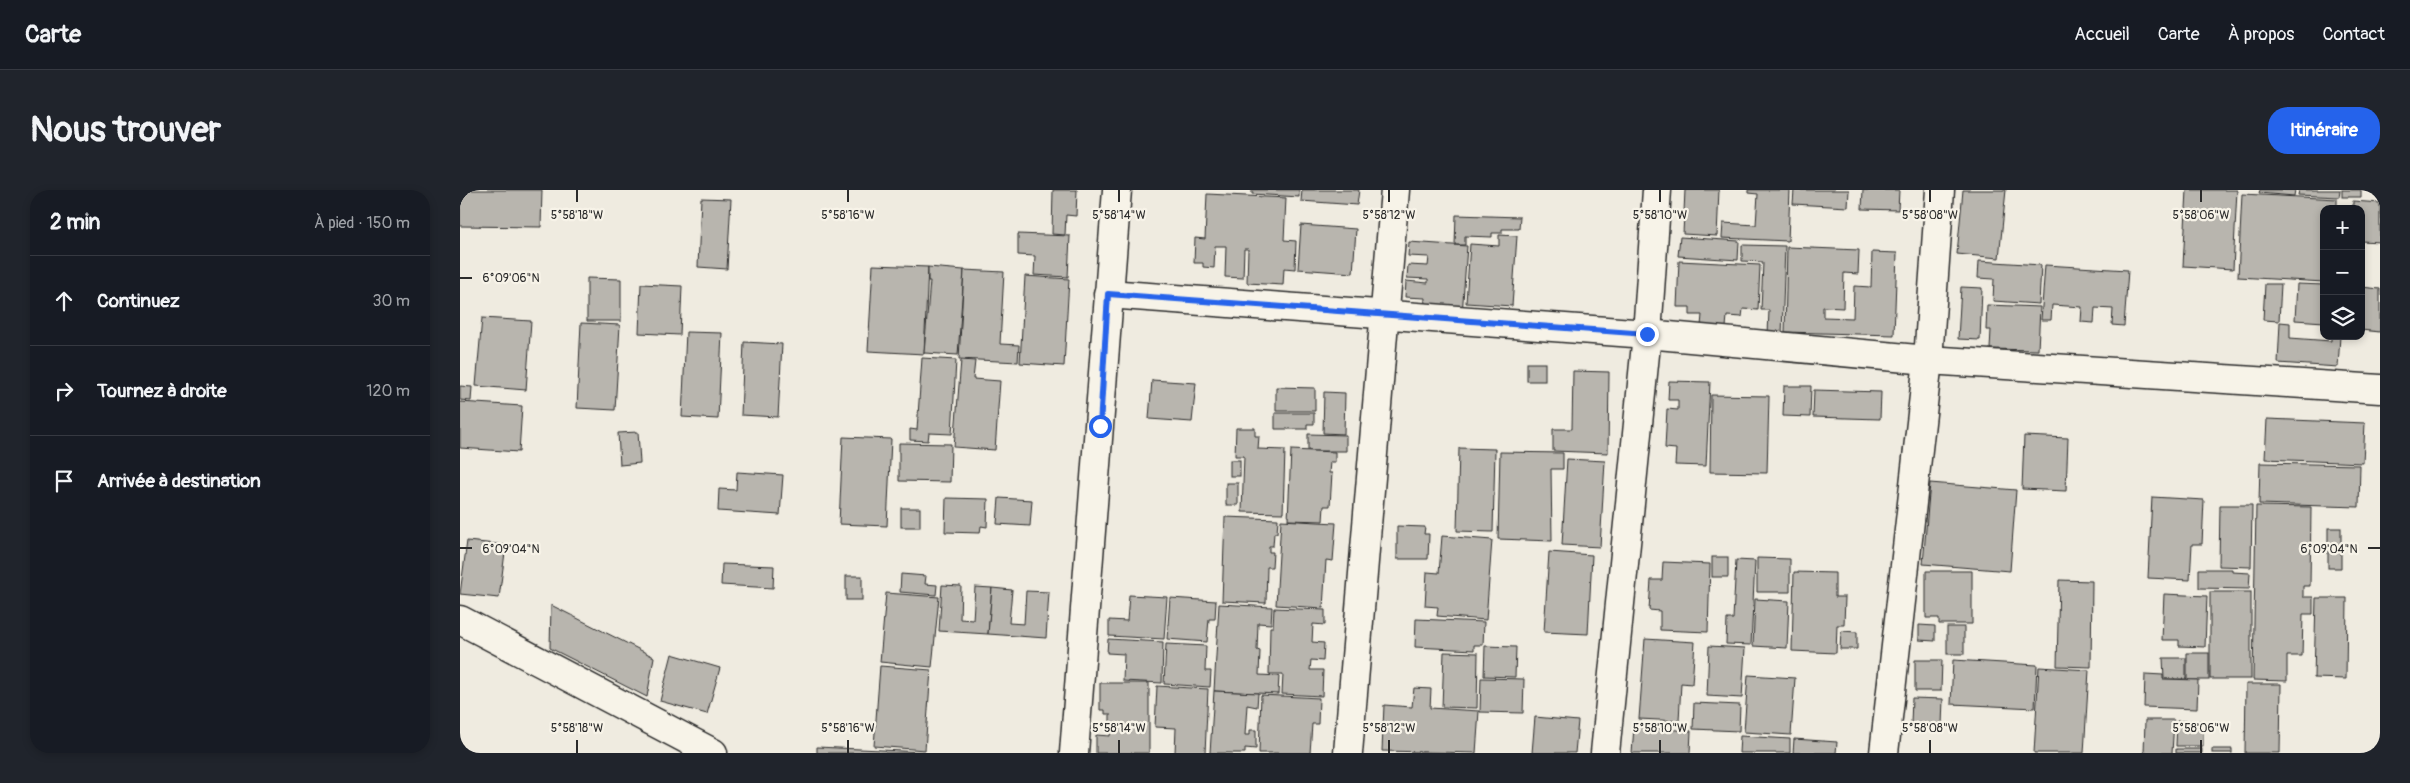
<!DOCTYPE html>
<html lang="fr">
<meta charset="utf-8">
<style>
:root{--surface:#171b24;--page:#20242c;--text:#f1f3f6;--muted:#9ea1a6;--line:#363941;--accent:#2563eb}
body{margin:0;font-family:Pangolin,sans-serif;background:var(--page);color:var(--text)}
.controls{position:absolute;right:15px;top:15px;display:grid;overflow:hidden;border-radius:10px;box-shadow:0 2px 8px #0003}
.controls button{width:45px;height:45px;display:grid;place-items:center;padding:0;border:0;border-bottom:1px solid var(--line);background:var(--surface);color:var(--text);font:25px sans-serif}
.stop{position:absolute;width:15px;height:15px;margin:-11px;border:4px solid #2563eb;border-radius:50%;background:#fff}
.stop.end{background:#2563eb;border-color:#fff;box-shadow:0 1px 5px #0008}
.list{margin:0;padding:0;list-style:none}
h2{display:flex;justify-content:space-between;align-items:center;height:65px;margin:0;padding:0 20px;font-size:21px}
h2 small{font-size:16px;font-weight:400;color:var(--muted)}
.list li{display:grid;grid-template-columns:32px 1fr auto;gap:15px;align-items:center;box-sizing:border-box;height:90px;padding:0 20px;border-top:1px solid var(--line)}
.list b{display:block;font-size:19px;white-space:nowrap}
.list em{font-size:16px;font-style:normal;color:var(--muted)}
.icon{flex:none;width:28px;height:28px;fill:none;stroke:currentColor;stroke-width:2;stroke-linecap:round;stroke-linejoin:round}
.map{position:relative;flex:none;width:1920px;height:563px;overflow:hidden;border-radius:20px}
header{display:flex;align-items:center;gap:30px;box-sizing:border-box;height:70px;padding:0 25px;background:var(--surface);border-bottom:1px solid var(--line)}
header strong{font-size:24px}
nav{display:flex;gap:28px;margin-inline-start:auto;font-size:18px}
.intro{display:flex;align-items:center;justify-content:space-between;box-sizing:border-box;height:120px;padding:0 30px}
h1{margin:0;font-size:35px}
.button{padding:12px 22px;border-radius:20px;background:var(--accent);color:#fff;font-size:18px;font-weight:700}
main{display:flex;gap:30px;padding:0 30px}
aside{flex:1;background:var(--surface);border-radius:20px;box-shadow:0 2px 8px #0003}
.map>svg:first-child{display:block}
.building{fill:#b8b5ae;stroke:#2b2b2b}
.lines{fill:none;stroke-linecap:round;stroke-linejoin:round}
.minor-casing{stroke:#2b2b2b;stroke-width:31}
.minor{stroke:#f7f3e8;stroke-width:28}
.route{stroke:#2563eb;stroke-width:6}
.ticks{fill:none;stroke:#2b2b2b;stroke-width:2}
.ticks-label{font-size:12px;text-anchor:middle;fill:#2b2b2b;stroke:#f7f3e8;stroke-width:4.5;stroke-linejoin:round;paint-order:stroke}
</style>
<header>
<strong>Carte</strong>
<nav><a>Accueil</a><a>Carte</a><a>À propos</a><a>Contact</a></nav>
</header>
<div class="intro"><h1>Nous trouver</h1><a class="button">Itinéraire</a></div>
<main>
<aside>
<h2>2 min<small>À pied · 150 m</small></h2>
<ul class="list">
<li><svg class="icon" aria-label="ahead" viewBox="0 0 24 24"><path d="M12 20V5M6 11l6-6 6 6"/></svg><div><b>Continuez</b></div><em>30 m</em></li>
<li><svg class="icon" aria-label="right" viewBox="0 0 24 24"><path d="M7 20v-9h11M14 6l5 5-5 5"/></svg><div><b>Tournez à droite</b></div><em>120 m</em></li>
<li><svg class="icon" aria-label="arrive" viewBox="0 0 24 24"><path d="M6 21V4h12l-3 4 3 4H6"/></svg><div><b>Arrivée à destination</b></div></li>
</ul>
</aside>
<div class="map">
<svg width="1920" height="563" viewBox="0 0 1920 563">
<rect width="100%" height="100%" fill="#efebe0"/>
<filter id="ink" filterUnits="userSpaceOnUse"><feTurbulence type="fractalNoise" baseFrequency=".02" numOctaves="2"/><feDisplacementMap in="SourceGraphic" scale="10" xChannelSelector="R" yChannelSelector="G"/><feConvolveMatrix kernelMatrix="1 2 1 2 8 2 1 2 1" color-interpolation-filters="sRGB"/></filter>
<g filter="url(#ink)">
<g class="building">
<polygon points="0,0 82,0 81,37 0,36"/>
<polygon points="593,0 617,0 616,26 606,25 605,45 592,44"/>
<polygon points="792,0 839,0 839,7 792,4"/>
<polygon points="842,0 899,0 897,15 841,11"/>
<polygon points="1225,0 1259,0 1257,46 1223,44"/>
<polygon points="1288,0 1330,0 1328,51 1262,48 1263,33 1296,35 1298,4 1288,3"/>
<polygon points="1334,0 1389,0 1388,17 1333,14"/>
<polygon points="1403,0 1439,0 1438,20 1402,19"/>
<polygon points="1503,0 1546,0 1539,68 1497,64"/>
<polygon points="1727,0 1777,0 1773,79 1723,76"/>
<polygon points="1800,0 1835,0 1834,6 1799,3"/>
<polygon points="1839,0 1880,0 1879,7 1838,5"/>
<rect x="1882" y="0" width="19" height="7"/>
<polygon points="747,4 826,8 824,50 836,51 835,79 824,78 823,95 787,93 788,59 784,59 783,88 765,87 766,56 755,56 754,78 743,77 743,73 734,73 735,48 745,49"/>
<polygon points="1782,4 1877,9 1877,19 1864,19 1864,92 1778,87"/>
<polygon points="241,8 271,9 267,79 238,77"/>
<polygon points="1893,11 1920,13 1920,52 1901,51 1901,19 1893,19"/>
<polygon points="996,25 1060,27 1059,39 1042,39 1042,43 1032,43 1032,47 1005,46 1005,55 995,55"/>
<polygon points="841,35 896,39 893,83 838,79"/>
<polygon points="558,44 610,46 608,87 574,85 575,66 558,65"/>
<polygon points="1039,45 1057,46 1052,116 1006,113 1010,54 1039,56"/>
<polygon points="1220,47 1279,51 1278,70 1218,66"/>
<polygon points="949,52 1007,56 1002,125 964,122 965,108 945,107 946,91 968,93 968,89 947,88 948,75 968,76 969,67 948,66"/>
<polygon points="1282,55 1325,56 1322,145 1308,144 1309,120 1301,120 1303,72 1282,71"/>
<polygon points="1327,57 1399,60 1398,84 1384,83 1383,118 1363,117 1363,127 1393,128 1394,96 1411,97 1412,62 1437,63 1434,145 1325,142"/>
<polygon points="1219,71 1300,75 1298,120 1283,119 1282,127 1267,126 1266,137 1241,136 1242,125 1230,125 1230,117 1217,117"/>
<polygon points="1519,71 1581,75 1579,114 1533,111 1534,89 1518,88"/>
<polygon points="413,75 468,77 464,164 408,161"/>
<polygon points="1585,75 1668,80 1664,136 1652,135 1653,119 1635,118 1634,133 1621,132 1622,117 1592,115 1591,130 1581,130"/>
<polygon points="468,77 504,80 498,165 464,163 470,91 468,91"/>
<polygon points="504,80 544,82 540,154 559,155 558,172 499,169"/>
<polygon points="565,86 609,89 604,176 560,173"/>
<polygon points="127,88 161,89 161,131 127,131"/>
<polygon points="181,94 222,96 220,145 179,143"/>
<polygon points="1805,94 1821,94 1819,131 1803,130"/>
<polygon points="1837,94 1864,95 1864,132 1835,130"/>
<polygon points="1501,97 1522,98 1520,150 1498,149"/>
<polygon points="1901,97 1920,99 1920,142 1901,140"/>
<polygon points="1527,115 1580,117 1578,160 1530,159 1531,140 1526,140"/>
<polygon points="22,128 71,131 66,200 16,196"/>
<polygon points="1820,132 1830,133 1830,148 1871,151 1871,146 1880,146 1878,177 1818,173"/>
<polygon points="121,133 160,135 155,220 117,218"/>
<polygon points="226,142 262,143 258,229 222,227"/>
<polygon points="284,152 322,154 318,227 281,225"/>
<polygon points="462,168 496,170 492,244 469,243 468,251 450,250 450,239 457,240"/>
<polygon points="501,170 515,171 513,189 540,191 535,260 494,257"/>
<rect x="1067" y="173" width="18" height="18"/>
<polygon points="1113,181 1149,182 1148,263 1093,261 1093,239 1112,239"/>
<polygon points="692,190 736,193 732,232 689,229"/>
<polygon points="1209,191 1250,192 1246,276 1215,275 1216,259 1205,258 1207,219 1218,220 1218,210 1208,210"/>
<polygon points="0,196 12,197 11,211 0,210"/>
<polygon points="1324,196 1351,196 1350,227 1323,226"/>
<polygon points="816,197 855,198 855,221 816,221"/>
<polygon points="1354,200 1421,202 1420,229 1353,227"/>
<polygon points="864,202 885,203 884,244 863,243"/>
<polygon points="1251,205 1309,206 1307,283 1250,282"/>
<polygon points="0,212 62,216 59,262 0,258"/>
<polygon points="815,223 854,223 854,234 847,234 847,239 815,239"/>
<polygon points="1807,229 1905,233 1903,273 1805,269"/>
<polygon points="776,238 795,238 795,246 799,246 798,259 825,260 823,323 782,322 784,266 775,266"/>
<polygon points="178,242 180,273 160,275 158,243"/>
<polygon points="848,244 886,245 886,261 848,261"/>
<polygon points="1564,246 1608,248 1606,301 1562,299"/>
<polygon points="383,247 431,249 427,336 379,334"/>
<polygon points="439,253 491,254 490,292 439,291"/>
<polygon points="999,258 1035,259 1033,342 997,341"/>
<polygon points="831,260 875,262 875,272 870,272 869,283 872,283 870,316 864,316 863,331 828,330"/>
<polygon points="1040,262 1103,263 1103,279 1091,279 1092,351 1038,349"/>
<polygon points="1107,269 1145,271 1140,357 1102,355"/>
<rect x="770" y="270" width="10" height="16"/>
<polygon points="1800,273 1900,275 1899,317 1799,314"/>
<polygon points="277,282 323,285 320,325 258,321 259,299 276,300"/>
<rect x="766" y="293" width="12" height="22"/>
<polygon points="1470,293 1556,300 1550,381 1463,374"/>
<polygon points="1692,307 1744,310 1742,354 1732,354 1730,390 1688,388"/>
<polygon points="486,308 528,309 527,337 521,336 520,343 485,342"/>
<polygon points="539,308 572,310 570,336 537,334"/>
<polygon points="1760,315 1792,315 1791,377 1759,376"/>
<polygon points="1796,316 1851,317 1850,396 1843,396 1843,407 1853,407 1853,424 1843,424 1842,466 1827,466 1827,491 1793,490"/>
<rect x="441" y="318" width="19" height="19"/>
<polygon points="765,327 818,329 817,343 814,343 813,356 809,356 809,362 813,362 812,377 807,377 806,413 762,411"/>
<polygon points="821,330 876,333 873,371 866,370 863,418 816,415"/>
<polygon points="937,336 965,337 964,344 969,344 968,369 937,369"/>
<rect x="1868" y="338" width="13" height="40"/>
<polygon points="982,346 1032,350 1026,430 977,426 978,417 965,416 967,382 979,383"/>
<polygon points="7,351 46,355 39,408 0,404"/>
<polygon points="1089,362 1132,365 1128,444 1084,442"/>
<rect x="1252" y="367" width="16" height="20"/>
<polygon points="1297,368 1330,369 1330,402 1297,402"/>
<polygon points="1276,370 1295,371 1291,455 1266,454 1267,429 1273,429"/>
<polygon points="1203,372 1250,374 1248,442 1200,440 1200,421 1189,420 1191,390 1202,390"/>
<polygon points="262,374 314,376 313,398 261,395"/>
<polygon points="1739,379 1772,379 1772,382 1790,383 1789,399 1739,398"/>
<polygon points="1466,381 1512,381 1512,434 1479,434 1479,428 1466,428"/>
<polygon points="1334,382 1375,383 1375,407 1385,407 1384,435 1377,435 1376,463 1332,461"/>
<polygon points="441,384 466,386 465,394 477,395 476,405 440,402"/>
<rect x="386" y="386" width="16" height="24"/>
<polygon points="1599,390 1632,391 1631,477 1597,476"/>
<polygon points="482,395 501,396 500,429 513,430 515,397 532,398 528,444 479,441"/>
<polygon points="532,398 552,400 549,433 564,434 566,401 589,402 586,448 528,444"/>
<rect x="1750" y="402" width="41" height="87"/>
<polygon points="426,403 479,407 472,477 420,472"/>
<polygon points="1704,404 1747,406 1745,457 1719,456 1719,450 1702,450"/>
<polygon points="669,405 707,407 704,449 649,446 649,430 667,431"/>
<polygon points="710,408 756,411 755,429 749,429 747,452 707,449"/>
<polygon points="1856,408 1887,408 1886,489 1854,488"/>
<polygon points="1295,409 1329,411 1327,458 1293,456"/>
<polygon points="759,414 812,417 811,434 798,433 797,460 800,461 799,485 819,486 818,504 754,501"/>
<polygon points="91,415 194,467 187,507 90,458"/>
<polygon points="814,418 865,420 865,435 853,434 852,452 864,453 863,471 851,470 850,480 863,480 862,506 822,504 823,484 809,484 810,437 813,437"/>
<polygon points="956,429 1024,432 1023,455 1014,455 1014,460 955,457"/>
<polygon points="1459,435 1475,436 1475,451 1459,450"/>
<rect x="1487" y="437" width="17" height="27"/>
<polygon points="1381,441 1397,442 1397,459 1380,459"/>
<polygon points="648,449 703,452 702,493 663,491 664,464 647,463"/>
<polygon points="1185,449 1235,452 1232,494 1221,493 1219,531 1179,529"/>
<polygon points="706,454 746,456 745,481 751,481 750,497 704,494"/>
<polygon points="1025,456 1056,457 1055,487 1024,486"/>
<polygon points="1249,456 1285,458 1282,508 1247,506"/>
<polygon points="984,462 1018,463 1017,518 982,517"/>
<rect x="1727" y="463" width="22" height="27"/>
<polygon points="212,464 260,478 247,524 200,511"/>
<polygon points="1703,468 1726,468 1726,489 1704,489"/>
<polygon points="1455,470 1482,470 1481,501 1455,501"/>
<polygon points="1493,470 1577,475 1575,518 1491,514"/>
<polygon points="420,476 471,480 465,560 414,556"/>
<polygon points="1579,477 1629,480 1624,563 1574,563"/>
<polygon points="1685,484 1703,485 1703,489 1738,490 1737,519 1684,517"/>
<polygon points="1288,485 1335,488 1331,545 1284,542"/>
<polygon points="1021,488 1064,489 1063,523 1020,522"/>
<polygon points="640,493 689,493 689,563 636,563 636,545 650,546 650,524 645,524 645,520 640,520"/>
<polygon points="1786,494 1821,494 1820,563 1785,563"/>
<polygon points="697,496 748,499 745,563 715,563 716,538 695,537"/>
<polygon points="954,498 971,499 970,518 1019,521 1016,563 922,561 924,515 952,517"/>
<polygon points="754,501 798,503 797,517 787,515 785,545 790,545 790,540 796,540 796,559 785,558 785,563 750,563"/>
<polygon points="801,505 859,508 858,534 852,534 850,563 799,563"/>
<polygon points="1452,508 1483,509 1482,535 1451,534"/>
<polygon points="1234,513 1280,515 1279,541 1233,539"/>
<polygon points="1075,527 1118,531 1115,563 1072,563"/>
<polygon points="1685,530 1714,530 1712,563 1684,563"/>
<polygon points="1717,531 1743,531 1743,556 1716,556"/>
<polygon points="1174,537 1231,541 1230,563 1172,563"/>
<polygon points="1280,546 1330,549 1330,563 1279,563"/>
<polygon points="1334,549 1377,552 1376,563 1333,563"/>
<polygon points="357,557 464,562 463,563 357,563"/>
<rect x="1716" y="559" width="26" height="4"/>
<rect x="1752" y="559" width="20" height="4"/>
</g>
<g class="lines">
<g class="minor-casing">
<g id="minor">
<polyline points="648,104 1187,144 1468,170 1920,199"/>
<polyline points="0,430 253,563"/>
<polyline points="614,563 657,0"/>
<polyline points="888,563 935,0"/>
<polyline points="1145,563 1187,144 1197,0"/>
<polyline points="1424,563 1468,170 1480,0"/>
</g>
</g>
<use href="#minor" class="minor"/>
</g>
</g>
<g class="lines" filter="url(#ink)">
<polyline class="route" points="640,236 648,104 1187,144"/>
</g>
<path class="ticks" d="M117,0V12M388,0V12M659,0V12M929,0V12M1200,0V12M1470,0V12M1741,0V12M0,88H12M0,358H12M1908,358H1920M117,550V563M388,550V563M659,550V563M929,550V563M1200,550V563M1470,550V563M1741,550V563"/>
<g class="ticks-label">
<text x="117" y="29">5°58'18"W</text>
<text x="388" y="29">5°58'16"W</text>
<text x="659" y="29">5°58'14"W</text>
<text x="929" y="29">5°58'12"W</text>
<text x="1200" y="29">5°58'10"W</text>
<text x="1470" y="29">5°58'08"W</text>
<text x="1741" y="29">5°58'06"W</text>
<text x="51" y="92">6°09'06"N</text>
<text x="51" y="363">6°09'04"N</text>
<text x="1869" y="363">6°09'04"N</text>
<text x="117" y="542">5°58'18"W</text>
<text x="388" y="542">5°58'16"W</text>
<text x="659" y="542">5°58'14"W</text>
<text x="929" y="542">5°58'12"W</text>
<text x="1200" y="542">5°58'10"W</text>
<text x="1470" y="542">5°58'08"W</text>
<text x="1741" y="542">5°58'06"W</text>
</g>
</svg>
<div class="controls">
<button>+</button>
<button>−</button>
<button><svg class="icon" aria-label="layers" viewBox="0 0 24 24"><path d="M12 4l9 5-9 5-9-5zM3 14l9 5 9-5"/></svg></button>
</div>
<div class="stop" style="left:640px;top:236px"></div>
<div class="stop end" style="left:1187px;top:144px"></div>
</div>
</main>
